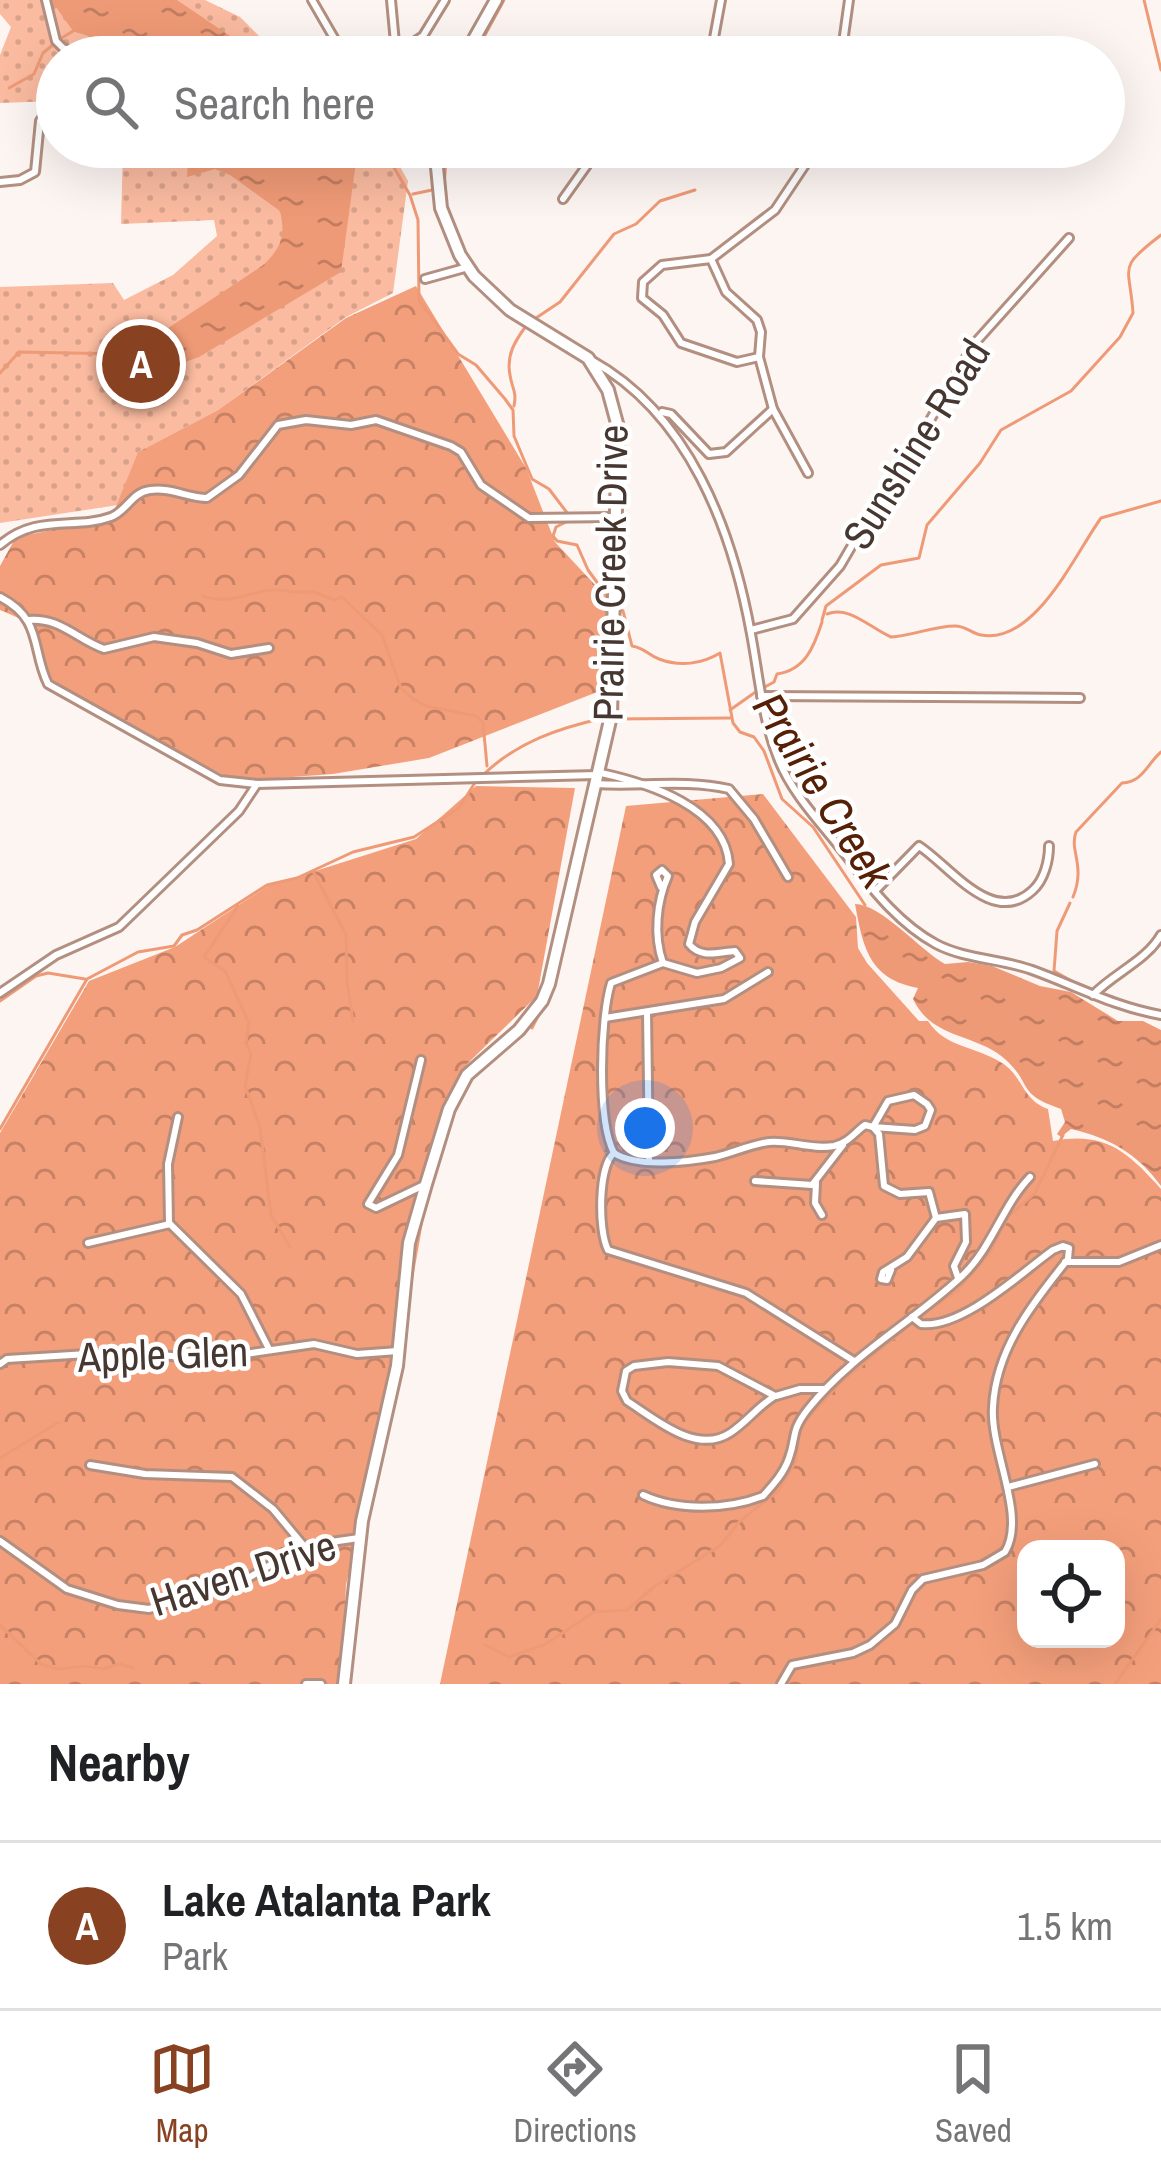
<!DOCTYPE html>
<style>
:root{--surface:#fff;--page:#f6f6f6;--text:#202124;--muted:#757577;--line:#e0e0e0;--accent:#894221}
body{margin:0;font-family:"Archivo Narrow",sans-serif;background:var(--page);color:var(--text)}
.controls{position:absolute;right:36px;bottom:36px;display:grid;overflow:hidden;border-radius:24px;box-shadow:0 12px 48px #0002}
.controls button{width:108px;height:108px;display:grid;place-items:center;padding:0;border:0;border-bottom:3px solid var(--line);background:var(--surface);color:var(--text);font:60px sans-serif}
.you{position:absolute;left:645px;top:1128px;width:42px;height:42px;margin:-30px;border:9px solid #fff;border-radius:50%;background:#1a73e8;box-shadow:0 0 0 18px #1a73e833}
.badge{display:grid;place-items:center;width:78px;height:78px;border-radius:50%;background:var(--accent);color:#fff;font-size:39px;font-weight:700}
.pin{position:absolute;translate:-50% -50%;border:6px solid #fff;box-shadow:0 3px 12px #0006}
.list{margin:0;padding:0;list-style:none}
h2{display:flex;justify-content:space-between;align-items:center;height:156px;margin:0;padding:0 48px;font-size:51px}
h2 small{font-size:39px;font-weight:400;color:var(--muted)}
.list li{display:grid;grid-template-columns:78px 1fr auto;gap:36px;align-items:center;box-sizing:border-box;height:168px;padding:0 48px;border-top:3px solid var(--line)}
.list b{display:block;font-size:45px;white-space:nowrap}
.list p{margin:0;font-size:39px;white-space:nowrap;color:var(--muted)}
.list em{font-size:39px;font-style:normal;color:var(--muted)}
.icon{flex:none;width:66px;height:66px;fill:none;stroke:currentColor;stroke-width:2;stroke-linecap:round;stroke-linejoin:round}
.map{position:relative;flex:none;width:1161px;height:1684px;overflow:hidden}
.search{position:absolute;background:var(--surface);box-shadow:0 12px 48px #0002;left:36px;right:36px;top:36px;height:132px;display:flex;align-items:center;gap:30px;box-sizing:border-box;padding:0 42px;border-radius:66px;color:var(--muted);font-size:45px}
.sheet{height:324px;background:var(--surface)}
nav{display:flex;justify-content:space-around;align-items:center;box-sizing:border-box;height:168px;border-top:3px solid var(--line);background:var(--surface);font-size:33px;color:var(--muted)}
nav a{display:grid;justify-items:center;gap:6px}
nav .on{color:var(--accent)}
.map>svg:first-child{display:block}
.grass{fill:url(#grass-dots)}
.forest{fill:url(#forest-crowns);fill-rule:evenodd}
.water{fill:url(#water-ripples)}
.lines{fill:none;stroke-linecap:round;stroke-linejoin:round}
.stream{stroke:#ef9a76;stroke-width:3}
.street-casing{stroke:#b28f80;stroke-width:12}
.secondary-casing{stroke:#b28f80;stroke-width:16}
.street{stroke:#fff;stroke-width:6}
.secondary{stroke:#fff;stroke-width:10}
.labels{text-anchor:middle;stroke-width:9;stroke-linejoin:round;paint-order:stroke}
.street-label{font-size:42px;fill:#463731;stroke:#fff}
.water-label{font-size:45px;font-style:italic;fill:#552006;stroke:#fff}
</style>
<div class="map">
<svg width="1161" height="1684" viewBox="0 0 1161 1684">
<defs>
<pattern id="grass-dots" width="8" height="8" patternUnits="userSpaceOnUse" patternTransform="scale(3)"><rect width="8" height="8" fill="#fabba0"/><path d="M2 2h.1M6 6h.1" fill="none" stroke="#d8a18a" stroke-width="1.8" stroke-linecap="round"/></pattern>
<pattern id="forest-crowns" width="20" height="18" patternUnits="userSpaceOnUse" patternTransform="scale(3)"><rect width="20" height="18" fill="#f49f7b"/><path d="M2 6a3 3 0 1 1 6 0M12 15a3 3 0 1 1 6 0" fill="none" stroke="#c78265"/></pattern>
<pattern id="water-ripples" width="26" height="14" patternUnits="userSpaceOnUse" patternTransform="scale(3)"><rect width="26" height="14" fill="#ef9a76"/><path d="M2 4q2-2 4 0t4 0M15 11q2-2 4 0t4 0" fill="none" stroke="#c37e61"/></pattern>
</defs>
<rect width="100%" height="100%" fill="#fdf5f2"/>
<g class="grass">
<polygon points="0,0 205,0 240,17 280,57 57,57 57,101 0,103 0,55 11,27 0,14"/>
<polygon points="123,147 389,147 408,181 393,293 346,317 218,410 138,452 118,505 0,523 0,287 113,283 124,300 173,275 217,236 214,220 121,224"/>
</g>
<g class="forest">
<polygon points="416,286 526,468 555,542 609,600 610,687 429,758 333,774 235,781 49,683 21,619 0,610 0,566 16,537 111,519 138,452 218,410 346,318"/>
<polygon points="476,786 575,788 537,996 467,1064 429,1188 400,1352 346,1585 341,1684 0,1684 0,1133 89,981 175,947 268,886 416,839"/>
<path d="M763,794L856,917L858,948L867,963L919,1021H928C945,1048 976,1046 1002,1063C1023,1076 1022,1100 1048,1109L1053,1141C1105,1131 1128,1152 1161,1189V1684H440L626,806ZM1026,1549H1116V1639H1026Z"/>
</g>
<g class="water">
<polygon points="51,0 177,0 236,40 252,46 262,57 105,57 88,36 73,31"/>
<path d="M192,147H358L341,272L199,357L166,369L154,367L150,340L262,266C281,249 286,236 280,211L230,175L215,169L187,177L188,163L193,157Z"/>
<path d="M855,904C881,904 920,950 945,964L968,962L992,966L1040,986L1071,992L1118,1021H1143L1161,1030V1186C1138,1154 1110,1138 1071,1129L1061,1137L1057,1134L1065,1122L1061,1109C1016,1094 1033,1085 1006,1060C977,1033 932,1040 913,999L918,988C869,979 863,947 855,904Z"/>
</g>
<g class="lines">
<g class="stream">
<polyline points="1144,0 1161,70"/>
<polyline points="60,39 73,31"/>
<polyline points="473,57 504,0"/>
<polyline points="9,88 34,74 43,53 54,44"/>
<polyline points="382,147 410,195 418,220 419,300 458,354 476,365 505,399 513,410 514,436 532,479 549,489 568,514"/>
<polyline points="444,186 447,147"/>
<polyline points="413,194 432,190"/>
<polyline points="533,320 560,302 614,234 636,224 660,201 695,190"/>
<polyline points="126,355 153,350"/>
<polyline points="0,373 19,352 121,354"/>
<path d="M514,406C517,391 512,389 510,375C506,355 515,341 526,326"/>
<polyline points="568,521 556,527 553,536 557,541 577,545 588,570 610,600"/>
<path d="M202,596C234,605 242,593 272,590C286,589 298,595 312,591L334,600L342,597L382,635L401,688L412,698L426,706L476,716L483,723L487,766"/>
<path d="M618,607L623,611L632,646C645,648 648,655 659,659C680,667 702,664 720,653L733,723L740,732L754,737L764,751L782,799L813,827L865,905"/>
<path d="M827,614C849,605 870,628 891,637C912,636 933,626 955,626C966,626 971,633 981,635C1035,645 1075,554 1101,518L1161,501"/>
<path d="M822,620L826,606L881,565L919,558L927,525L980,463L1001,430L1071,391L1120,337L1133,313C1130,265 1116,269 1161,235"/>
<path d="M763,688L774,682L777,674C805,670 814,647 822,622"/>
<polyline points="730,710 757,691"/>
<polyline points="614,719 730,718"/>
<path d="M483,775C517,742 559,728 604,718L605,721"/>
<polyline points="313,871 346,935 347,981 353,1021"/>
<path d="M1073,897C1086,865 1069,851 1076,832L1122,783C1143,782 1147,764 1161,752"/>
<polyline points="563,900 581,822"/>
<polyline points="1070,903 1057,931 1054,971 1075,983"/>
<polyline points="238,906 204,957 225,971 249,1023 246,1043 251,1054 245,1086 260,1127 271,1215 290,1247"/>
<polyline points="0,1001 36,976 48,973 85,979"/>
<polyline points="532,1028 541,1010"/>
<polyline points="0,1129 87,979 138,952 174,946 182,935 197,930 267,885 297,878 353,852 414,837 459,808 476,781"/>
<polyline points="918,1318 958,1290 989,1254 1008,1217 1035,1193 1063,1135"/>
<polyline points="801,1426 840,1383 913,1322"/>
<polyline points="0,1458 59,1422"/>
<polyline points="0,1625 41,1664 57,1669 87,1666 104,1669 119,1664 133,1668"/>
<polyline points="485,1645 509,1657 546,1644 594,1612 627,1610 655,1586 721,1545 739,1522 779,1490 796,1461 798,1435"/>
<polyline points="1115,1684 1161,1619"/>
</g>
<g class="street-casing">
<g id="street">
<polyline points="46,0 56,41 63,48 88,57"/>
<polyline points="312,0 345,57"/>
<polyline points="391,0 395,43 403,49 423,36 445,0"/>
<polyline points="703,57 712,49 721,0"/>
<polyline points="841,57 849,0"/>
<polyline points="0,182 20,180 35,172 40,121 57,95"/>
<polyline points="563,199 600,147"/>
<polyline points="711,259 726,292 757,320 761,332 759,357 773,409 808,473"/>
<polyline points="711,259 662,265 643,282 642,298 663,315 681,343 737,362 759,357"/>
<polyline points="711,259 775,210 817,147"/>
<polyline points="425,279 468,267"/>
<path d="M591,360C689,414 732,529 751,634C759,676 762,718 778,758C793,797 827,829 851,862C875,893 901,925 936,944C964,959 1002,959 1032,970C1076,986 1115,1007 1161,1015"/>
<polyline points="662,412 671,414 709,454 726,452 773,409"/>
<path d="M0,545C37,513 75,530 111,517C127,511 132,492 150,490C171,487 188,498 207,498L239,475L278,425L306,420L351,425L376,420L451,446L461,452L481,485L529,518L616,517"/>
<path d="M0,597C43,619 31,649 48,684L220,780L257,784L597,775"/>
<path d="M28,620C60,617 76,639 104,649L154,637L197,643L231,654L269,648"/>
<polyline points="751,630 793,619 840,566 854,542 889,504 922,434 974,344 1069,238"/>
<polyline points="761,696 1080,698"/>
<path d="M601,773C647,783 725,807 729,864L695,922L689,944C701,959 718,952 735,951L740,958L721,968L697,973L663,963L611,983C600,1019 597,1121 614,1153"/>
<path d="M596,784C640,787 684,779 729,789L754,819L788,877"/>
<path d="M661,887L656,875L662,870L668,876C657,901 653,935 663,963"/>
<path d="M875,891L919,846C950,866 993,928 1033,890C1044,880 1049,861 1049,846"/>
<polyline points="0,993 56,955 119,927 239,811 257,784"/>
<path d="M1093,995C1114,973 1146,961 1161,935"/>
<polyline points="647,1012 649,1159"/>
<polyline points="605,1018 724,999 768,972"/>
<polyline points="421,1060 398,1155 368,1204 376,1208 426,1184"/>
<polygon points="914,1095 927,1104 931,1110 925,1126 915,1130 873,1127 888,1101"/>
<polyline points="178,1117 168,1164 169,1223 241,1294 269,1349"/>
<path d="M614,1153C637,1168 688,1162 715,1157C733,1153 751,1144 769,1142C791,1140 811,1150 834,1146C848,1143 854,1133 865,1125L873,1127L879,1134L884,1186L900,1194L929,1192L936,1218"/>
<path d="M614,1153C598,1166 598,1231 608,1250L746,1293L854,1361"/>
<polyline points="755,1181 812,1185 843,1145"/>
<polyline points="816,1183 815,1203 822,1215"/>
<polyline points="936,1218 965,1214 966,1242 954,1266 958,1278"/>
<polyline points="88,1243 170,1224"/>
<polyline points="1065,1262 1119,1262 1161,1245"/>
<polyline points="891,1270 887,1280 881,1279 883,1272 907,1257 936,1218"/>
<path d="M668,1362L718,1366L775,1396C758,1406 747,1422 730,1433C696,1455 655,1419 627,1401L622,1391L626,1371L634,1366Z"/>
<polyline points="0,1364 7,1359 120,1352 210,1359 314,1344 357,1354 398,1351"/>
<polyline points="776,1396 800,1389 825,1389"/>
<polyline points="90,1465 145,1474 232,1477 273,1509 303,1545"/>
<polyline points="1008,1487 1095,1464"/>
<path d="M643,1495C677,1511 727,1510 763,1496C773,1485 784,1473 789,1458C797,1436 790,1432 808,1409C851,1355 913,1322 962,1276C992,1248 1002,1206 1030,1177"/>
<polyline points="0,1541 67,1589 118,1605 149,1609 243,1581 303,1546 359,1538"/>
<polyline points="306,1684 321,1684"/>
<path d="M781,1684L792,1665L853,1653L870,1645L895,1624L912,1590L923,1579L983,1565L1005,1552C1027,1516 990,1451 993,1407C996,1348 1033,1303 1068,1259L1069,1248L1063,1246L1053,1250C1021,1273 962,1329 921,1324L912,1317"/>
</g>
</g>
<g class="secondary-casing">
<g id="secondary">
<polyline points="464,57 496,0"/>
<polyline points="344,1684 362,1521 397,1366 409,1243 426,1184 449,1109 467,1075 519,1030 542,1001 549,984 611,716 618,427 608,390 588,358 510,310 474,276 460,255 441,208 435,147"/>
</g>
</g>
<use href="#street" class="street"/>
<use href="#secondary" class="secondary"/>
</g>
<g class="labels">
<g class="street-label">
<text transform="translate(916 444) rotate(-58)" y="15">Sunshine Road</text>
<text transform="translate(610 573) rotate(-89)" y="15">Prairie Creek Drive</text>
<text transform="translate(163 1354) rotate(-2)" y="15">Apple Glen</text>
<text transform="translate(243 1573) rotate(-18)" y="15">Haven Drive</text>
</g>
<g class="water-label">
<text transform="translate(823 790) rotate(58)" y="16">Prairie Creek</text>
</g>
</g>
</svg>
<div class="controls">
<button><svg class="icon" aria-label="locate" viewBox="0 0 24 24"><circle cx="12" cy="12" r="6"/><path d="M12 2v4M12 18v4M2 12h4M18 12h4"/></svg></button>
</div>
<div class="you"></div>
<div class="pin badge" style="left:141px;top:364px">A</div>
<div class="search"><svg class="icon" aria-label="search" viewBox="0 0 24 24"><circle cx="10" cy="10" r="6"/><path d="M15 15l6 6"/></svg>Search here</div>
</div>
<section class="sheet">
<h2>Nearby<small></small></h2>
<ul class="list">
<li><span class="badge">A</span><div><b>Lake Atalanta Park</b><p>Park</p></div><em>1.5 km</em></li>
</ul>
</section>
<nav>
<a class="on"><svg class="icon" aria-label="map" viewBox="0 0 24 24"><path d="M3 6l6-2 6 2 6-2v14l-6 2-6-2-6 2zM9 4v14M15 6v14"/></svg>Map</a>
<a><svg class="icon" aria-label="directions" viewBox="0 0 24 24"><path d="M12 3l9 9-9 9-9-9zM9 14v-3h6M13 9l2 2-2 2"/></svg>Directions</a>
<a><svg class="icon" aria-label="saved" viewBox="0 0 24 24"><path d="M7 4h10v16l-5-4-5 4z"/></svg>Saved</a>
</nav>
